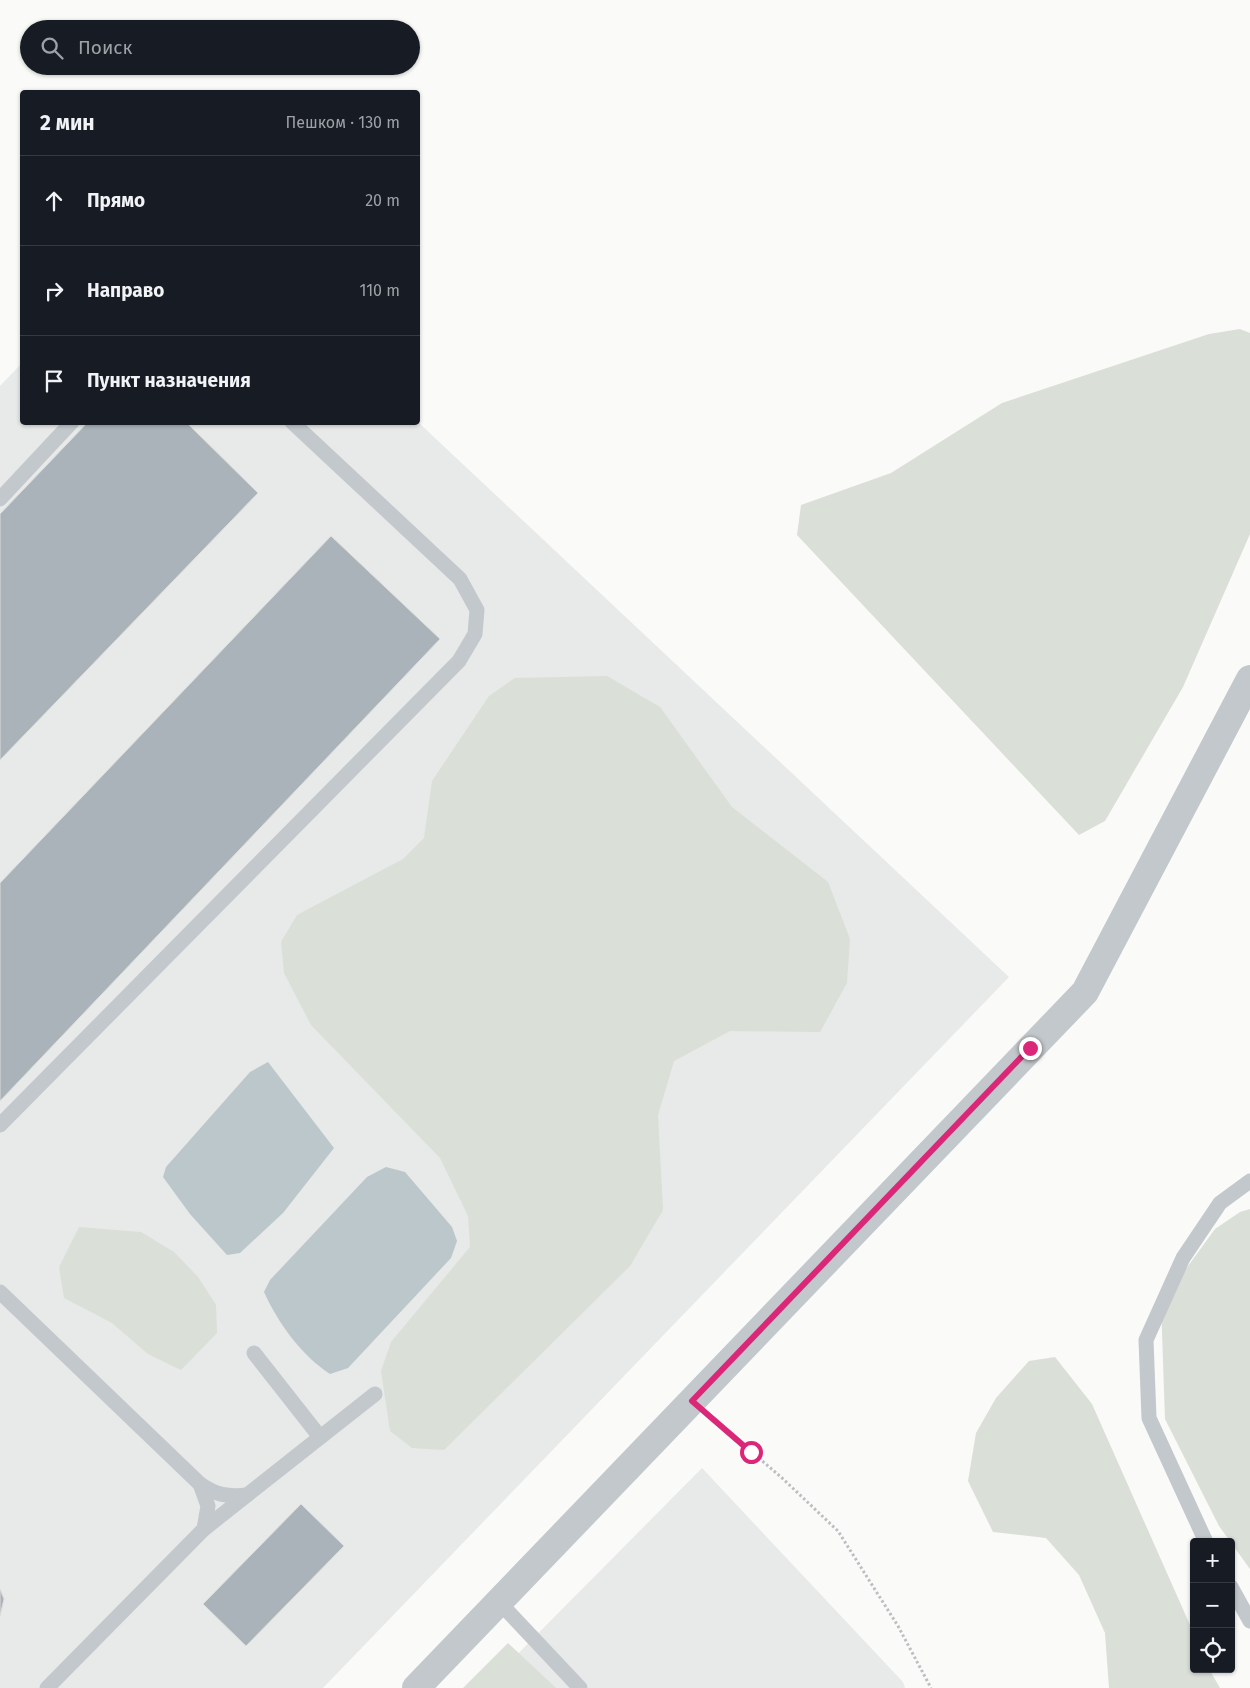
<!DOCTYPE html>
<html lang="ru">
<meta charset="utf-8">
<style>
:root{--surface:#171b24;--page:#242831;--text:#f1f3f6;--muted:#9ea1a6;--line:#363941}
body{margin:0;font-family:"Fira Sans",sans-serif;background:var(--page);color:var(--text)}
.controls{position:absolute;right:15px;bottom:15px;display:grid;overflow:hidden;border-radius:5px;box-shadow:0 1px 4px #0004}
.controls button{width:45px;height:45px;display:grid;place-items:center;padding:0;border:0;border-bottom:1px solid var(--line);background:var(--surface);color:var(--text);font:25px sans-serif}
.stop{position:absolute;width:15px;height:15px;margin:-11px;border:4px solid #db2777;border-radius:50%;background:#fff}
.stop.end{background:#db2777;border-color:#fff;box-shadow:0 1px 5px #0008}
.list{margin:0;padding:0;list-style:none}
h2{display:flex;justify-content:space-between;align-items:center;height:65px;margin:0;padding:0 20px;font-size:21px}
h2 small{font-size:16px;font-weight:400;color:var(--muted)}
.list li{display:grid;grid-template-columns:32px 1fr auto;gap:15px;align-items:center;box-sizing:border-box;height:90px;padding:0 20px;border-top:1px solid var(--line)}
.list b{display:block;font-size:19px;white-space:nowrap}
.list em{font-size:16px;font-style:normal;color:var(--muted)}
.icon{flex:none;width:28px;height:28px;fill:none;stroke:currentColor;stroke-width:2;stroke-linecap:round;stroke-linejoin:round}
.map{position:relative;flex:none;width:1250px;height:1688px;overflow:hidden}
.search{position:absolute;background:var(--surface);box-shadow:0 1px 4px #0004;left:20px;top:20px;width:400px;height:55px;display:flex;align-items:center;gap:12px;box-sizing:border-box;padding:0 18px;border-radius:28px;color:var(--muted);font-size:19px}
.panel{position:absolute;background:var(--surface);box-shadow:0 1px 4px #0004;left:20px;top:90px;width:400px;height:335px;border-radius:5px}
.map>svg:first-child{display:block}
.built{fill:#e8e9e9}
.green{fill:#dadfd7}
.water{fill:#bbc7cb}
.building{fill:#aab3b9;stroke:#dcdcda}
.lines{fill:none;stroke-linecap:round;stroke-linejoin:round}
.path{stroke:#bbbfc2;stroke-width:3;stroke-dasharray:2.5 2.5;stroke-linecap:butt}
.lane{stroke:#c3c8cc;stroke-width:15}
.street{stroke:#c3c8cc;stroke-width:28}
.route{stroke:#db2777;stroke-width:6}
</style>
<div class="map">
<svg width="1250" height="1688" viewBox="0 0 1250 1688">
<rect width="100%" height="100%" fill="#fafaf8"/>
<g class="built">
<polygon points="22,363 22,422 418,422 1009,977 323,1688 0,1688 0,386"/>
<polygon points="702,1468 903,1682 905,1688 484,1688"/>
</g>
<g class="green">
<polygon points="1240,329 1250,333 1250,534 1183,687 1105,821 1079,835 797,535 801,505 891,473 1002,403 1209,334"/>
<polygon points="607,676 660,707 732,807 828,882 850,939 847,983 820,1032 730,1031 674,1061 658,1115 663,1210 630,1266 444,1450 412,1448 390,1431 381,1371 391,1342 470,1247 468,1216 440,1158 311,1025 284,973 281,942 297,915 403,859 424,838 432,781 489,696 515,678"/>
<polygon points="1250,1209 1250,1569 1219,1526 1165,1419 1161,1303 1215,1229 1240,1212"/>
<polygon points="79,1227 141,1232 174,1252 198,1277 216,1305 217,1333 181,1370 148,1354 112,1323 64,1298 59,1267"/>
<polygon points="1055,1357 1092,1404 1194,1634 1194,1669 1209,1669 1220,1688 1109,1688 1105,1633 1079,1575 1046,1538 993,1532 968,1481 976,1433 996,1398 1029,1361"/>
<polygon points="508,1643 556,1688 463,1688"/>
</g>
<g class="water">
<polygon points="268,1062 334,1148 283,1213 240,1253 227,1255 190,1214 163,1177 166,1167 250,1072"/>
<path d="M386,1167L405,1172L452,1227L457,1241L451,1258L348,1368L330,1374C302,1356 278,1323 264,1292L270,1280L367,1177Z"/>
</g>
<g class="building">
<polygon points="88,422 186,422 258,493 0,760 0,514"/>
<polygon points="331,536 440,639 0,1101 0,883"/>
<polygon points="301,1504 344,1546 246,1646 203,1604"/>
<polygon points="0,1589 4,1599 0,1616"/>
</g>
<g class="lines">
<polyline class="path" points="713,1419 781,1477 838,1531 898,1626 931,1688"/>
<g class="lane">
<polyline points="0,499 72,422"/>
<polyline points="0,1125 459,661 475,634 477,610 460,579 292,422"/>
<polyline points="0,1292 200,1484 208,1506 204,1529"/>
<polyline points="254,1353 320,1437"/>
<path d="M200,1484C216,1495 227,1497 247,1495"/>
<polyline points="1206,1542 1149,1418 1146,1340 1183,1258 1220,1203 1250,1181"/>
<polyline points="1231,1587 1250,1621"/>
<polyline points="499,1602 580,1688"/>
<polyline points="47,1688 204,1529 375,1394"/>
</g>
<polyline class="street" points="416,1688 1085,992 1250,679"/>
</g>
<g class="lines">
<polyline class="route" points="751,1452 692,1401 1030,1048"/>
</g>
</svg>
<div class="controls">
<button>+</button>
<button>−</button>
<button><svg class="icon" aria-label="locate" viewBox="0 0 24 24"><circle cx="12" cy="12" r="6"/><path d="M12 2v4M12 18v4M2 12h4M18 12h4"/></svg></button>
</div>
<div class="stop" style="left:751px;top:1452px"></div>
<div class="stop end" style="left:1030px;top:1048px"></div>
<div class="search"><svg class="icon" aria-label="search" viewBox="0 0 24 24"><circle cx="10" cy="10" r="6"/><path d="M15 15l6 6"/></svg>Поиск</div>
<section class="panel">
<h2>2 мин<small>Пешком · 130 m</small></h2>
<ul class="list">
<li><svg class="icon" aria-label="ahead" viewBox="0 0 24 24"><path d="M12 20V5M6 11l6-6 6 6"/></svg><div><b>Прямо</b></div><em>20 m</em></li>
<li><svg class="icon" aria-label="right" viewBox="0 0 24 24"><path d="M7 20v-9h11M14 6l5 5-5 5"/></svg><div><b>Направо</b></div><em>110 m</em></li>
<li><svg class="icon" aria-label="arrive" viewBox="0 0 24 24"><path d="M6 21V4h12l-3 4 3 4H6"/></svg><div><b>Пункт назначения</b></div></li>
</ul>
</section>
</div>
